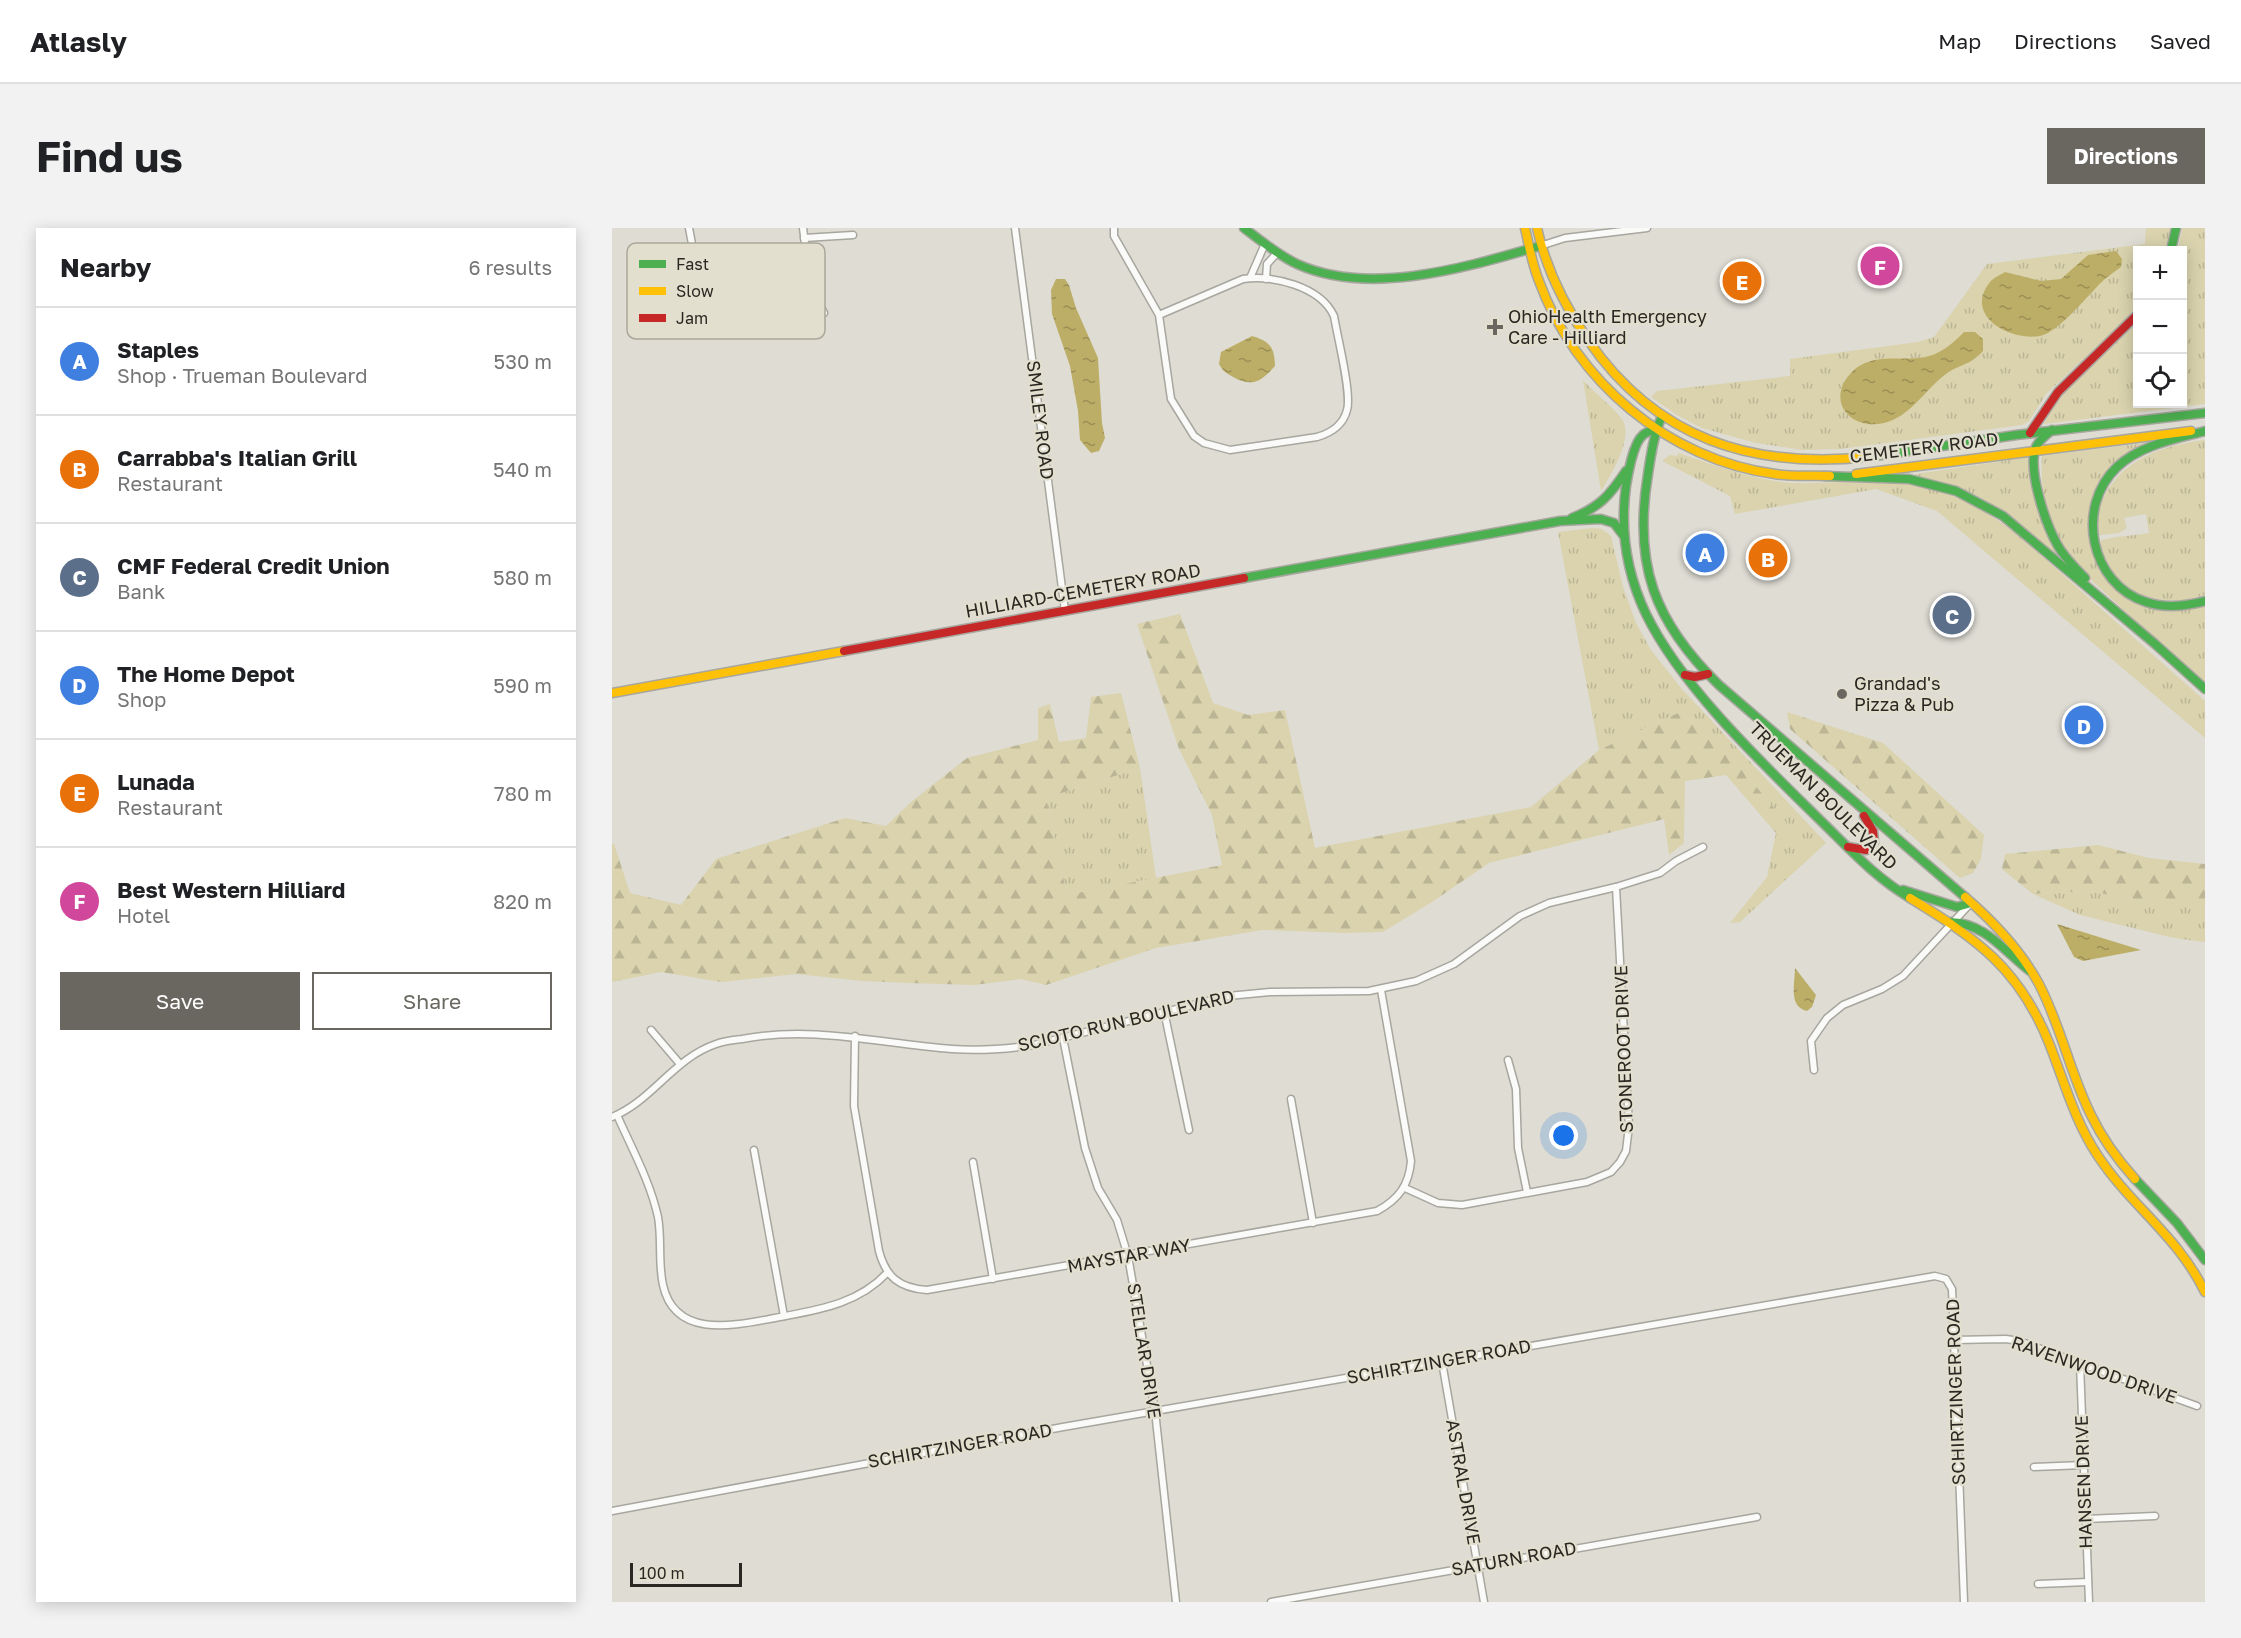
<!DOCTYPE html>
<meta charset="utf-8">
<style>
:root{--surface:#fff;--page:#f2f2f2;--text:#202124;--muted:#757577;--line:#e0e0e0;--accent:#696760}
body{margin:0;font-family:"Golos Text",sans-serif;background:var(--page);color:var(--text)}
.controls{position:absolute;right:18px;top:18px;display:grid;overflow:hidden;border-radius:0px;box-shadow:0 3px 15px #0003}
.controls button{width:54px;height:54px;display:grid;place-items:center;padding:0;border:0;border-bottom:2px solid var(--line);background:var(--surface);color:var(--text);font:30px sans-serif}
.scale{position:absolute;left:18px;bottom:15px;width:112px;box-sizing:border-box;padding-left:6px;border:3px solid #2a2822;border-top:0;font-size:16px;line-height:21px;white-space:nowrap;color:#2a2822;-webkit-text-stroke:4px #e2dfcf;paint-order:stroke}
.you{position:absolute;left:952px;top:908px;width:21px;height:21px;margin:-15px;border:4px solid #fff;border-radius:50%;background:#1a73e8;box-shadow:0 0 0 9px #1a73e833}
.badge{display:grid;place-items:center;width:39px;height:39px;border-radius:50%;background:var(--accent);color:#fff;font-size:20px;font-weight:700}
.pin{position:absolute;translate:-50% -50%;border:3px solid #fff;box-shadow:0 2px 6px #0006}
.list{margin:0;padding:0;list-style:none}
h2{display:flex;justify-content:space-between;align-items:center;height:78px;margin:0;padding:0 24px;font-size:26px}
h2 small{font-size:20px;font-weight:400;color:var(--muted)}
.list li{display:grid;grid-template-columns:39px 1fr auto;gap:18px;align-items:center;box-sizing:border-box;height:108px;padding:0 24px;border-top:2px solid var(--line)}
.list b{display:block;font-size:22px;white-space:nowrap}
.list p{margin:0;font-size:20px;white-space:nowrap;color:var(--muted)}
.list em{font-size:20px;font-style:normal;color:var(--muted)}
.actions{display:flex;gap:12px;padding:18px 24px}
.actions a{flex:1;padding:14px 0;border:2px solid var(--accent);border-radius:0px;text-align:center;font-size:21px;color:var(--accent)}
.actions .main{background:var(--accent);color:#fff}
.icon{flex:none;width:33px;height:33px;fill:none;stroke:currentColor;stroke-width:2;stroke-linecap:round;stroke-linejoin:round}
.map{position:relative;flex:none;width:1593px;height:1374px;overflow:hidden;border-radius:0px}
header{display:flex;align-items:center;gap:36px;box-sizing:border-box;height:84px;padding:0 30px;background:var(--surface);border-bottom:2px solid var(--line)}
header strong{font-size:28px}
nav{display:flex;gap:33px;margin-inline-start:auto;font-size:21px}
.intro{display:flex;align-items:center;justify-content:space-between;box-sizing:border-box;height:144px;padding:0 36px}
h1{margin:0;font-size:42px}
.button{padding:15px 27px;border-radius:0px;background:var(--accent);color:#fff;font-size:21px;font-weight:700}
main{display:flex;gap:36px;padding:0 36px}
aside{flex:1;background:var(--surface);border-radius:0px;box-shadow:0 3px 15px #0003}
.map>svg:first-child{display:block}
.grass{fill:url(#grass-tufts)}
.forest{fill:url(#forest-firs)}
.water{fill:url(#water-ripples)}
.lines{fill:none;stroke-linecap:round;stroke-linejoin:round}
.street-casing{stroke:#a7a69f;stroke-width:9}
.fast-casing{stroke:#a7a69f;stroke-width:11}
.slow-casing{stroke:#a7a69f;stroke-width:11}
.jam-casing{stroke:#a7a69f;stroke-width:11}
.street{stroke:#fafaf8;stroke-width:6}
.fast{stroke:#4caf50;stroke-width:8}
.slow{stroke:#ffc107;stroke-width:8}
.jam{stroke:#c62828;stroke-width:8}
.poi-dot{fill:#696760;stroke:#e2dfcf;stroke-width:2}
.labels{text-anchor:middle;stroke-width:4.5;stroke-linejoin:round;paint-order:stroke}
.poi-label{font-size:18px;fill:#2a2822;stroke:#e2dfcf;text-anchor:start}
.street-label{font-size:18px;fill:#2a2822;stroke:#e2dfcf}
.key{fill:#e2dfcf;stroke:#aba89b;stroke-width:1.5}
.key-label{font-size:16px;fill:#2a2822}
</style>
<header>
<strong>Atlasly</strong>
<nav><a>Map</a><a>Directions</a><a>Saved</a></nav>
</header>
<div class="intro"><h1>Find us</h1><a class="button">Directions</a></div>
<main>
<aside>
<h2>Nearby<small>6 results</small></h2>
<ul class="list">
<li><span class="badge" style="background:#3f7fe0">A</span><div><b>Staples</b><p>Shop · Trueman Boulevard</p></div><em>530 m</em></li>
<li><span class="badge" style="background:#e8710a">B</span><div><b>Carrabba's Italian Grill</b><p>Restaurant</p></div><em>540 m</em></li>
<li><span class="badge" style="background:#5c6f8a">C</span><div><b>CMF Federal Credit Union</b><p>Bank</p></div><em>580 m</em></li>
<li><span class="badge" style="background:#3f7fe0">D</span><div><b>The Home Depot</b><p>Shop</p></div><em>590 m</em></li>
<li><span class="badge" style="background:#e8710a">E</span><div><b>Lunada</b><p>Restaurant</p></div><em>780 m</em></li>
<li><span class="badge" style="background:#d1479c">F</span><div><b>Best Western Hilliard</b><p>Hotel</p></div><em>820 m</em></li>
</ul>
<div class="actions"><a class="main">Save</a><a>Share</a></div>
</aside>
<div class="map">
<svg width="1593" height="1374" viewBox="0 0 1593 1374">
<defs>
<pattern id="grass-tufts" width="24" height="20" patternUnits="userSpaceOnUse" patternTransform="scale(1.5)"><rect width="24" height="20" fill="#dad3ae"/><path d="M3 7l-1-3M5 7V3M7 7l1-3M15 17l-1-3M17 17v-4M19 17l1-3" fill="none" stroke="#bbb595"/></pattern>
<pattern id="forest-firs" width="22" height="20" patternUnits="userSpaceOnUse" patternTransform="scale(1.5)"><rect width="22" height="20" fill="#dad3ae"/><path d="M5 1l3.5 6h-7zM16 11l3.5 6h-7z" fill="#bbb595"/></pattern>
<pattern id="water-ripples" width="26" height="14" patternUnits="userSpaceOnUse" patternTransform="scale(1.5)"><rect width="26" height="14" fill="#bdae67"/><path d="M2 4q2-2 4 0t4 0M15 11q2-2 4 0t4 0" fill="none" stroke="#9a8e54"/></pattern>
</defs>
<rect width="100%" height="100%" fill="#dedcd3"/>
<g class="grass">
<polygon points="1534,0 1559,0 1553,22 1526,22 1525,77 1516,89 1435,165 1417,193 1410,197 1228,221 1191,222 1144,215 1090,200 1065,187 1039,169 1045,163 1178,148 1178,131 1306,114 1322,109 1375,36 1533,16"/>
<path d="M1570,0H1593V176L1432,196C1449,158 1495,126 1525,95L1526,176H1570V22H1566Z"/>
<path d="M971,152C981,164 1004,181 1011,193C1021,211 999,247 989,263Z"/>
<path d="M1593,212V367C1559,379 1512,372 1495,334C1492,327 1488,320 1489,312C1505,308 1520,308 1537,305L1534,286L1512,290L1515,300L1507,305L1488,307C1483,298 1485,285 1489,276C1505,233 1550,217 1593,212Z"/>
<path d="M1533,215L1535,217L1513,228L1480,273L1490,345L1550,382L1566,383L1593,377V457L1464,338C1440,303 1427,271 1430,228Z"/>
<path d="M1067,225C1101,237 1134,249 1169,254C1208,258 1246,250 1284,254C1331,258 1369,279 1405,306L1593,473V510L1325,283L1264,261L1123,286L1118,268L1050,233L1058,227L1065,228Z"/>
<path d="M1417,229C1419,273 1430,301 1454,337L1372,272L1349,260L1304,248V246Z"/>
<polygon points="981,300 990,301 999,308 1011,359 1024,395 1039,422 1069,460 1214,615 1128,694 1118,695 1155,649 1164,605 1179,600 1097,503 1066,485 987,522 946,304"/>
<polygon points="528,540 544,650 455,667 434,570"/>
<polygon points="1477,663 1540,675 1593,675 1593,714 1562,710 1468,687 1421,666"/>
</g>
<g class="forest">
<polygon points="568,386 601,475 636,487 673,482 703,620 919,579 987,522 1066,485 1097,503 1179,600 1164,605 1114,547 1073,553 1072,615 1057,627 1052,591 877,635 820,674 771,704 733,705 650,702 544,720 434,757 409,751 362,757 297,755 250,753 184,746 109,754 49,744 0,754 0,616 2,616 18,665 69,677 104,631 233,590 274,598 299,574 355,530 426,512 426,480 438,476 447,514 474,510 479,469 509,465 528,540 434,570 455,667 610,637 600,587 567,521 525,396"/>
<polygon points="1175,484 1271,515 1372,607 1369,631 1361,645 1348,650 1178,501"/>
<polygon points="1486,617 1537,630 1593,636 1593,675 1540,675 1477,663 1421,666 1390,641 1393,626"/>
</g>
<g class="water">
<path d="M1504,23L1510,31L1509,39C1504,43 1499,46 1494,50C1478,64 1448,104 1428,108C1398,113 1351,88 1378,54C1381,50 1388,47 1393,44L1429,53L1449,51L1476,27Z"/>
<polygon points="444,51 453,51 457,57 464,80 486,130 490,195 493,210 487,223 479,225 468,212 466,183 458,138 440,86 439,62"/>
<path d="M1352,104H1363L1371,111V123C1360,135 1354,135 1340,142C1316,156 1300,189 1272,195C1237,203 1213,171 1240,144C1264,120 1300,139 1327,124C1337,119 1345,111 1352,104Z"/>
<path d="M640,108C659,114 662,119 663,138C649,153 641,160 621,149C614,145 611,143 607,136L609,124Z"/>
<polygon points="1445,696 1529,722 1471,733 1462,729"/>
<path d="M1183,740L1204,767L1200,779L1195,783C1176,779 1183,755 1183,740Z"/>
</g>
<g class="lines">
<g class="street-casing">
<g id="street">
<polyline points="191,0 199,61 212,85"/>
<polyline points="403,0 453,383"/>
<path d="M502,0V8L547,87L559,171L582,208L592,215L618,222L705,209C719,205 731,198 735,182C740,166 725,107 722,88C708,58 661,47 631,51L547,87"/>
<polyline points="192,10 241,7"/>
<polyline points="928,18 953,10 1035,0"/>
<polyline points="638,50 652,18"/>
<polyline points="654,51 655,36 665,25"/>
<path d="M73,99C82,66 85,34 77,0"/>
<polyline points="552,783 577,902"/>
<polyline points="39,802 68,836"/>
<path d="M243,808L242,878L267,1023C274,1049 287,1060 315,1062L765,983C787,971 797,957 799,933L769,762"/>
<polyline points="451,810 473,920 486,960 505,992 516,1028 543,1183 564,1374"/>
<polyline points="896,832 904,861 906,920 915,964"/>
<polyline points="1202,842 1199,813 1215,790 1231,777 1270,761 1291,748 1357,677"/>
<polyline points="679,871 701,995"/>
<path d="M5,887C20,921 38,953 46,989C50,1011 46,1035 51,1057C63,1112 124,1097 163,1090C204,1082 245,1077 275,1045"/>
<path d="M0,889C40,873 62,830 104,816C112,813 122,812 130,811C201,797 270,816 340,821C366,823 395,821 422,817L616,768L658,764L757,763L804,753L842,736L908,688L937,675L1004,659L1048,645L1064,633L1091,619"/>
<polyline points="142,922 172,1088"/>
<polyline points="361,934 381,1051"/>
<polyline points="793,960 826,975 850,977 975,954 999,944 1008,934 1014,923 1017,898 1004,659"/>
<polyline points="1343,1112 1394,1111 1407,1113 1585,1178"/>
<polyline points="830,1134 872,1374"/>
<polyline points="1468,1135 1477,1374"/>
<polyline points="1422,1239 1472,1237"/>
<polyline points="0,1283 451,1199 1323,1048 1334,1051 1340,1061 1352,1374"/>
<polyline points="1474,1291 1543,1288"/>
<polyline points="1426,1356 1476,1354"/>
<polyline points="659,1374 1145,1289"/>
</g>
</g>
<g class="fast-casing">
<g id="fast">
<path d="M632,0C649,13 666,27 685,36C758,69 855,39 928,18"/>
<polyline points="1559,22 1564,0"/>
<path d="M1050,188C1042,206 1039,226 1036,246C1021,336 1042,394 1107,457L1353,669"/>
<path d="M1043,201C1039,203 1034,204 1031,207C1021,215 1016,246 1014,258C1008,302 1015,346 1034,386C1069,458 1149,534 1206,590C1237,620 1261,648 1298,670"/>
<path d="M1440,202C1434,207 1427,212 1424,219C1415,242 1434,297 1446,318C1453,330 1463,340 1473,350"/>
<path d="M1593,203C1563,211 1528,217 1505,239C1463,279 1478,356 1534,374C1554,381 1574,378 1593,373"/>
<polyline points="1256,229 1404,207 1593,185"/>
<polyline points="1212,248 1297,251 1344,263 1391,288 1543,416 1593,461"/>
<path d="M960,290C988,279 998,267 1014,243"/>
<polyline points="632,350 948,293 989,291 1002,295 1012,308"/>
<polyline points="1291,662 1345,679 1359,675"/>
<path d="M1339,694C1374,696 1392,723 1418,743"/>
<polyline points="1523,951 1565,995 1593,1032"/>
</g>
</g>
<g class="slow-casing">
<g id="slow">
<path d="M913,0C917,17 920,36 927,53C963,153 1057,232 1163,246C1181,249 1200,247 1218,248"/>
<path d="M925,0C934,41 952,77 976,112C1044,211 1140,241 1256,229"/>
<polyline points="1244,246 1579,203"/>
<polyline points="0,465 232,423"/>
<path d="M1353,669C1382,694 1408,721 1427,756C1449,798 1458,845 1479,887C1490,910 1506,932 1523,951"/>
<path d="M1298,670C1365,711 1407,740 1437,815C1452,853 1463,894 1486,928C1519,978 1565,1007 1593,1064"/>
</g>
</g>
<g class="jam-casing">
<g id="jam">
<polyline points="1418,205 1446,164 1526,86"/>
<polyline points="232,423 632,350"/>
<polyline points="1073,447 1083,449 1096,446"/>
<polyline points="1236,619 1254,622 1262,614 1261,603 1252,588"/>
</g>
</g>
<use href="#street" class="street"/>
<use href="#fast" class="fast"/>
<use href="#slow" class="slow"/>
<use href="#jam" class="jam"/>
</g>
<g class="poi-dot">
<path d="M880 90h6v6h6v6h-6v6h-6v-6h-6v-6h6z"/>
<circle cx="1230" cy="466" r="6"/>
</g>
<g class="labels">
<g class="poi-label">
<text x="896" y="95">OhioHealth Emergency<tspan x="896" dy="21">Care - Hilliard</tspan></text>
<text x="1242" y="462">Grandad's<tspan x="1242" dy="21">Pizza &amp; Pub</tspan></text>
</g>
<g class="street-label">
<text transform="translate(428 192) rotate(83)" y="6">SMILEY ROAD</text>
<text transform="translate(1312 220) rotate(-7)" y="6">CEMETERY ROAD</text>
<text transform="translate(471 363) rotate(-10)" y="6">HILLIARD-CEMETERY ROAD</text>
<text transform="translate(1211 568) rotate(45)" y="6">TRUEMAN BOULEVARD</text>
<text transform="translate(514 793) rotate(-13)" y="6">SCIOTO RUN BOULEVARD</text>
<text transform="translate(1012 821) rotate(-92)" y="6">STONEROOT DRIVE</text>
<text transform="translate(517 1028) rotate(-10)" y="6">MAYSTAR WAY</text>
<text transform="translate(532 1123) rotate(81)" y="6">STELLAR DRIVE</text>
<text transform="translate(827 1134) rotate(-10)" y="6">SCHIRTZINGER ROAD</text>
<text transform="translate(1482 1142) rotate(19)" y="6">RAVENWOOD DRIVE</text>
<text transform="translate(1344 1164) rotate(-92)" y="6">SCHIRTZINGER ROAD</text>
<text transform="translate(348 1218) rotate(-10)" y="6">SCHIRTZINGER ROAD</text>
<text transform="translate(851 1254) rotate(80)" y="6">ASTRAL DRIVE</text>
<text transform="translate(1472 1254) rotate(-92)" y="6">HANSEN DRIVE</text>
<text transform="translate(902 1331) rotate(-10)" y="6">SATURN ROAD</text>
</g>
</g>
<rect x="15" y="15" width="198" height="96" rx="9" class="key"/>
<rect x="27" y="32" width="27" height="8" fill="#4caf50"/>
<rect x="27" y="59" width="27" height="8" fill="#ffc107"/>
<rect x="27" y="86" width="27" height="8" fill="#c62828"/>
<g class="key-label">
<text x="64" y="42">Fast</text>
<text x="64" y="69">Slow</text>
<text x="64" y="96">Jam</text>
</g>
</svg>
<div class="controls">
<button>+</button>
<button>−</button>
<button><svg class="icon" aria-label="locate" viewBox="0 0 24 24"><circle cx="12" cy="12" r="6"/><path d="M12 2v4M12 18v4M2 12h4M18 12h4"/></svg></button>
</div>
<div class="scale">100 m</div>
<div class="you"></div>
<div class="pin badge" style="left:1093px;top:325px;background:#3f7fe0">A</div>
<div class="pin badge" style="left:1156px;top:330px;background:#e8710a">B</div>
<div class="pin badge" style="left:1340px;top:387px;background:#5c6f8a">C</div>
<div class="pin badge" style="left:1472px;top:497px;background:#3f7fe0">D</div>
<div class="pin badge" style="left:1130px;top:53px;background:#e8710a">E</div>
<div class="pin badge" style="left:1268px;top:38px;background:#d1479c">F</div>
</div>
</main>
